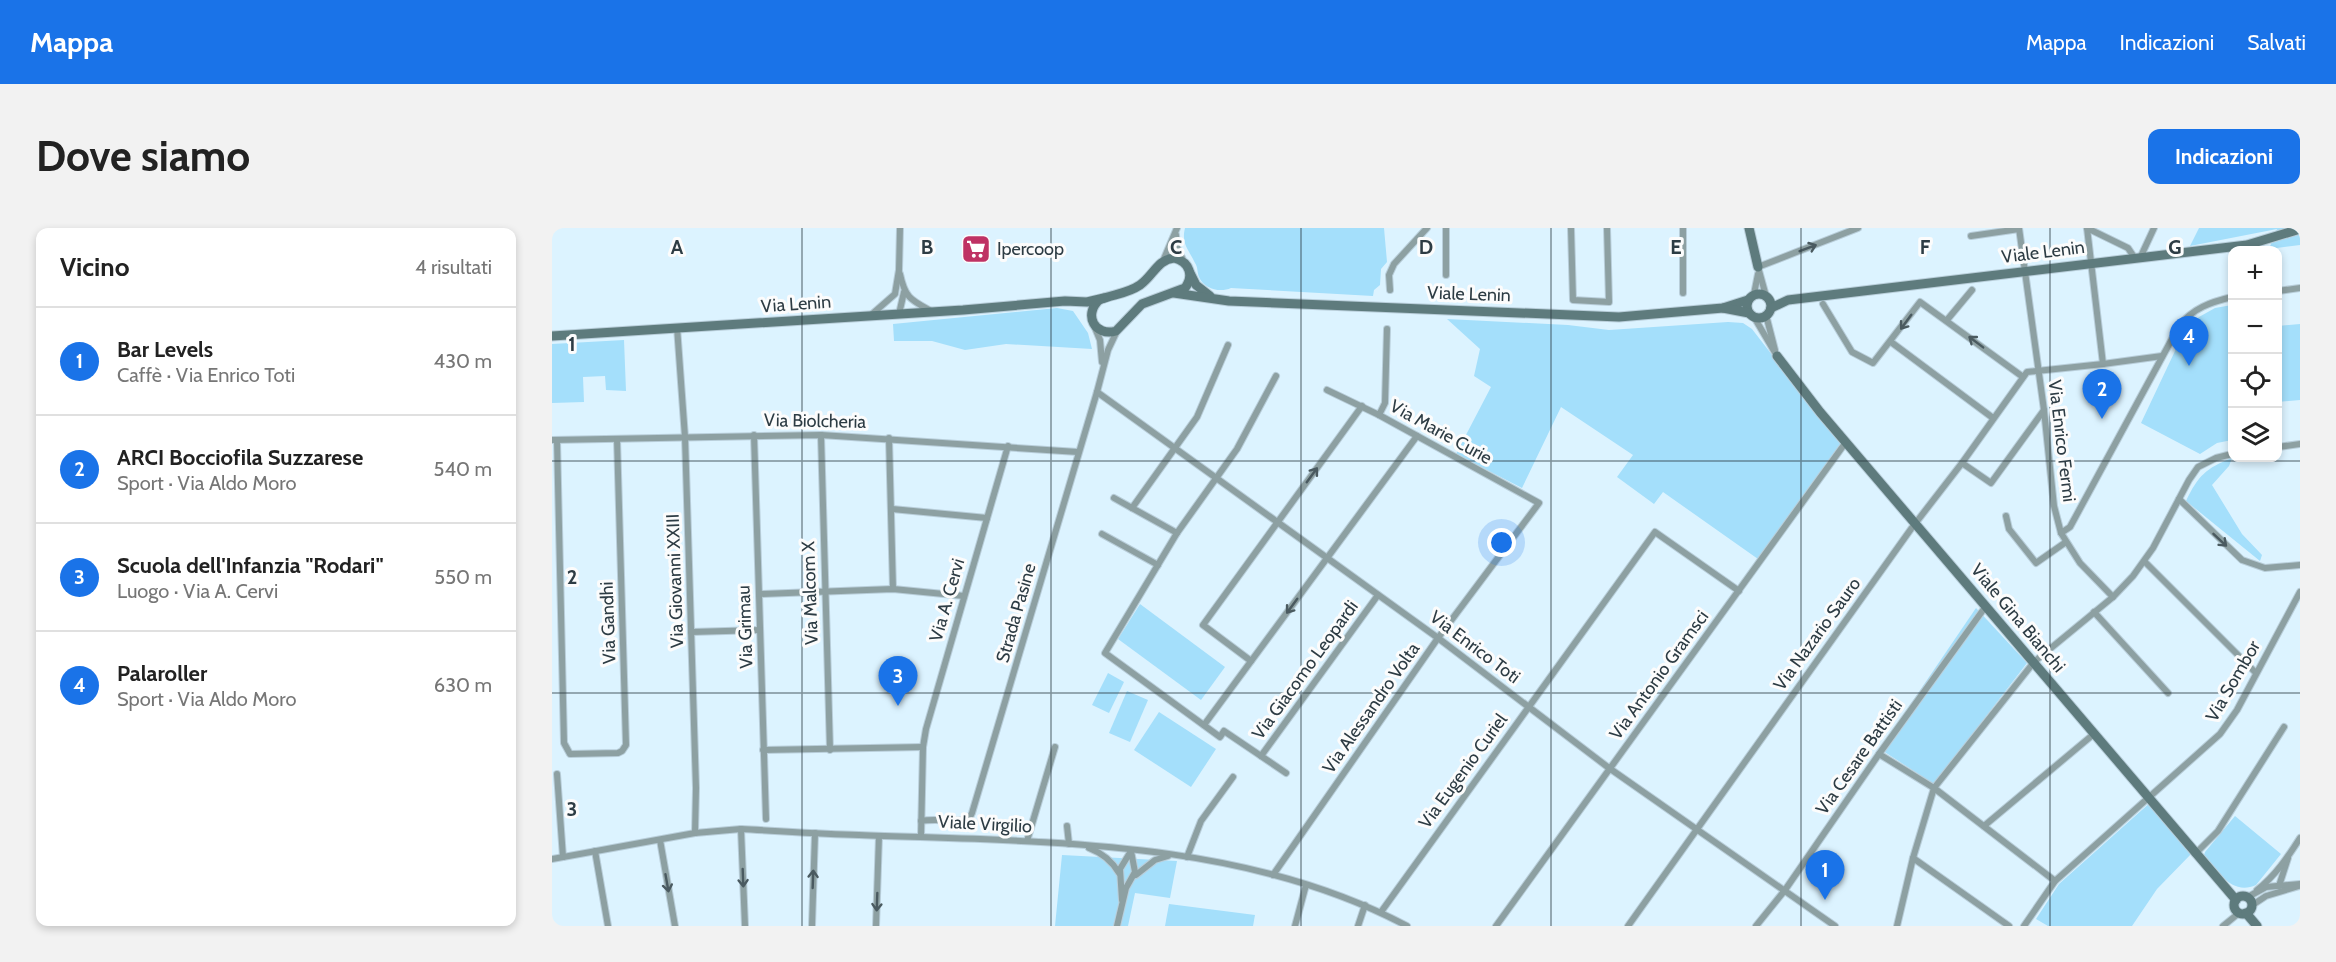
<!DOCTYPE html>
<html lang="it">
<meta charset="utf-8">
<style>
:root{--surface:#fff;--page:#f2f2f2;--text:#222;--muted:#767676;--line:#e0e0e0;--accent:#1a73e8}
body{margin:0;font-family:Cabin,sans-serif;background:var(--page);color:var(--text)}
.controls{position:absolute;right:18px;top:18px;display:grid;overflow:hidden;border-radius:12px;box-shadow:0 3px 9px #0003}
.controls button{width:54px;height:54px;display:grid;place-items:center;padding:0;border:0;border-bottom:2px solid var(--line);background:var(--surface);color:var(--text);font:30px sans-serif}
.you{position:absolute;left:950px;top:315px;width:21px;height:21px;margin:-15px;border:4px solid #fff;border-radius:50%;background:#1a73e8;box-shadow:0 0 0 9px #1a73e833}
.badge{display:grid;place-items:center;width:39px;height:39px;border-radius:50%;background:var(--accent);color:#fff;font-size:20px;font-weight:700}
.pin{position:absolute;translate:-50% -50px;filter:drop-shadow(0 2px 3px #0008)}
.pin::after{content:'';position:absolute;top:32px;width:21px;height:18px;background:inherit;clip-path:polygon(0 0,100% 0,50% 100%)}
.list{margin:0;padding:0;list-style:none}
h2{display:flex;justify-content:space-between;align-items:center;height:78px;margin:0;padding:0 24px;font-size:26px}
h2 small{font-size:20px;font-weight:400;color:var(--muted)}
.list li{display:grid;grid-template-columns:39px 1fr auto;gap:18px;align-items:center;box-sizing:border-box;height:108px;padding:0 24px;border-top:2px solid var(--line)}
.list b{display:block;font-size:22px;white-space:nowrap}
.list p{margin:0;font-size:20px;white-space:nowrap;color:var(--muted)}
.list em{font-size:20px;font-style:normal;color:var(--muted)}
.icon{flex:none;width:33px;height:33px;fill:none;stroke:currentColor;stroke-width:2;stroke-linecap:round;stroke-linejoin:round}
.map{position:relative;flex:none;width:1748px;height:698px;overflow:hidden;border-radius:12px}
header{display:flex;align-items:center;gap:36px;box-sizing:border-box;height:84px;padding:0 30px;background:var(--accent);color:#fff}
header strong{font-size:28px}
nav{display:flex;gap:33px;margin-inline-start:auto;font-size:21px}
.intro{display:flex;align-items:center;justify-content:space-between;box-sizing:border-box;height:144px;padding:0 36px}
h1{margin:0;font-size:42px}
.button{padding:15px 27px;border-radius:12px;background:var(--accent);color:#fff;font-size:21px;font-weight:700}
main{display:flex;gap:36px;padding:0 36px}
aside{flex:1;background:var(--surface);border-radius:12px;box-shadow:0 3px 9px #0003}
.map>svg:first-child{display:block}
.green{fill:#a4dffb}
.lines{fill:none;stroke-linecap:round;stroke-linejoin:round}
.street-casing{stroke:#b9ceda;stroke-width:8}
.secondary-casing{stroke:#b9ceda;stroke-width:11}
.street{stroke:#8da0a2;stroke-width:6}
.secondary{stroke:#5e7b7d;stroke-width:9}
.oneway{stroke:#4a5a60}
.grid{fill:none;stroke:#2d3c44;stroke-width:1.5;stroke-opacity:0.55}
.labels{text-anchor:middle;stroke-width:6;stroke-linejoin:round;paint-order:stroke}
.poi-label{font-size:18px;fill:#2d3c44;stroke:#fcfcfc;text-anchor:start}
.street-label{font-size:18px;fill:#2d3c44;stroke:#fcfcfc}
.grid-label{font-size:20px;text-anchor:middle;font-weight:bold;fill:#2d3c44;stroke:#fcfcfc;stroke-width:6;stroke-linejoin:round;paint-order:stroke}
</style>
<header>
<strong>Mappa</strong>
<nav><a>Mappa</a><a>Indicazioni</a><a>Salvati</a></nav>
</header>
<div class="intro"><h1>Dove siamo</h1><a class="button">Indicazioni</a></div>
<main>
<aside>
<h2>Vicino<small>4 risultati</small></h2>
<ul class="list">
<li><span class="badge">1</span><div><b>Bar Levels</b><p>Caffè · Via Enrico Toti</p></div><em>430 m</em></li>
<li><span class="badge">2</span><div><b>ARCI Bocciofila Suzzarese</b><p>Sport · Via Aldo Moro</p></div><em>540 m</em></li>
<li><span class="badge">3</span><div><b>Scuola dell'Infanzia &quot;Rodari&quot;</b><p>Luogo · Via A. Cervi</p></div><em>550 m</em></li>
<li><span class="badge">4</span><div><b>Palaroller</b><p>Sport · Via Aldo Moro</p></div><em>630 m</em></li>
</ul>
</aside>
<div class="map">
<svg width="1748" height="698" viewBox="0 0 1748 698">
<rect width="100%" height="100%" fill="#dcf3ff"/>
<g class="green">
<path d="M633,0H832L835,34L829,41L828,57L822,62L821,68L679,60C668,65 652,61 647,49C645,44 646,39 643,35C637,22 629,16 633,0Z"/>
<polygon points="1647,0 1748,0 1748,17 1717,21 1725,1 1638,18"/>
<polygon points="1680,77 1680,212 1665,215 1648,226 1589,195 1632,104 1647,89 1663,80"/>
<polygon points="505,80 521,83 536,105 540,121 454,116 413,122 380,113 342,113 341,96"/>
<polygon points="895,91 1016,97 1057,102 1176,94 1191,95 1200,101 1289,216 1206,331 1111,264 1102,276 1065,249 1081,227 1009,179 970,260 904,226 939,159 922,148 928,121"/>
<polygon points="1748,96 1748,172 1726,174 1726,98"/>
<polygon points="72,112 74,163 54,162 53,148 31,149 32,174 0,175 0,116"/>
<path d="M1680,230L1677,238L1660,257L1690,306L1710,327L1708,333L1634,273C1646,248 1654,240 1680,230Z"/>
<polygon points="588,376 673,439 649,472 566,411"/>
<polygon points="1424,380 1475,435 1382,556 1328,521"/>
<polygon points="556,445 572,454 557,485 540,477"/>
<polygon points="575,463 596,472 578,514 557,505"/>
<polygon points="607,484 664,521 639,559 582,522"/>
<polygon points="1600,573 1641,624 1605,661 1580,698 1496,698 1484,691 1507,656"/>
<path d="M1683,588L1729,626L1704,657C1680,668 1665,643 1652,627L1653,624Z"/>
<polygon points="510,627 625,633 618,670 583,665 576,698 503,698"/>
<polygon points="617,676 703,687 701,698 613,698"/>
</g>
<g class="lines">
<g class="street-casing">
<g id="street">
<polyline points="894,0 894,47"/>
<polyline points="1019,0 1021,72 1057,74 1055,0"/>
<polyline points="1131,0 1131,65"/>
<polyline points="1467,0 1492,182 1502,278 1509,305 1528,335 1561,369"/>
<polyline points="1535,0 1551,136"/>
<polyline points="1535,0 1576,20 1582,29"/>
<polyline points="624,7 625,19 632,34"/>
<polyline points="1419,8 1467,1"/>
<polyline points="1589,28 1602,0"/>
<polyline points="611,33 625,0"/>
<polyline points="1206,39 1306,0"/>
<polyline points="1206,39 1214,68"/>
<path d="M348,46C353,70 359,72 379,83"/>
<polyline points="838,62 837,47 842,36 875,0"/>
<polyline points="1726,63 1748,60"/>
<polyline points="1202,66 1206,46"/>
<polyline points="1271,76 1300,124 1321,135 1368,74 1471,149"/>
<polyline points="347,86 352,64"/>
<polyline points="319,87 343,66 347,42 348,0"/>
<polyline points="1214,87 1223,122"/>
<polyline points="1202,89 1225,128"/>
<polyline points="1395,92 1420,62"/>
<polyline points="125,99 133,209 144,560 143,605"/>
<polyline points="543,100 548,112 550,134"/>
<polyline points="1339,114 1441,190"/>
<polyline points="724,148 685,221 625,305 553,425 668,509 672,503 709,528 826,367"/>
<polyline points="545,164 886,410 1057,540 1283,698"/>
<polyline points="827,187 833,175 835,101"/>
<polyline points="202,207 214,591"/>
<polyline points="269,207 278,522"/>
<polyline points="337,210 341,361"/>
<polyline points="0,212 269,207 526,224"/>
<polyline points="5,212 12,515 18,526 66,525 70,523 74,517 65,211"/>
<polyline points="1726,219 1748,216"/>
<polyline points="1410,235 1439,255 1492,182"/>
<polyline points="562,270 625,305"/>
<polyline points="1627,271 1690,332 1713,340 1748,337"/>
<polyline points="580,280 645,189 676,117"/>
<polyline points="340,281 435,290"/>
<polyline points="1454,288 1457,301 1484,335 1514,314"/>
<path d="M1509,305L1518,299L1627,98C1641,80 1659,74 1680,69"/>
<polyline points="550,306 606,337"/>
<polyline points="1593,334 1704,445"/>
<polyline points="207,366 341,361 412,368"/>
<polyline points="1542,384 1616,465"/>
<polyline points="139,404 208,402"/>
<polyline points="699,433 651,397 810,178"/>
<polyline points="652,497 865,208"/>
<polyline points="211,522 371,519"/>
<polyline points="1327,526 1382,560 1503,653"/>
<polyline points="709,528 734,545"/>
<polyline points="5,546 11,629"/>
<path d="M369,593C385,590 403,595 417,591L420,585L545,164L556,122L565,103"/>
<polyline points="515,598 517,616"/>
<polyline points="1432,598 1543,505"/>
<polyline points="189,601 193,698"/>
<polyline points="369,609 371,519 374,501 456,218"/>
<polyline points="108,612 123,698"/>
<polyline points="475,613 503,519"/>
<path d="M537,620C550,625 560,633 567,645"/>
<polyline points="43,623 56,698"/>
<polyline points="1643,626 1666,603 1732,499"/>
<polyline points="635,629 649,593 681,549"/>
<polyline points="1361,630 1457,698"/>
<path d="M0,631L143,605L189,601C228,603 268,606 307,607C489,614 690,610 855,698"/>
<polyline points="584,647 603,632 616,628"/>
<polyline points="721,647 886,410 987,275 827,187 775,162"/>
<polyline points="1727,658 1736,630"/>
<path d="M1705,662C1723,648 1736,629 1748,610"/>
<polyline points="1694,670 1714,659 1748,656"/>
<polyline points="1699,678 1714,668 1747,658"/>
<polyline points="829,684 1103,304 1187,363"/>
<polyline points="260,698 263,605"/>
<polyline points="324,698 327,608"/>
<polyline points="565,698 574,660 583,644 579,623 568,641 570,672"/>
<polyline points="743,698 754,657"/>
<polyline points="806,698 813,677"/>
<polyline points="944,698 1294,214"/>
<polyline points="1076,698 1359,301 1410,235 1475,144 1551,136 1610,128"/>
<polyline points="1204,698 1233,662 1327,526 1434,378"/>
<polyline points="1345,698 1361,630 1382,560 1482,434 1561,369 1581,348 1601,320 1637,252 1646,239 1664,230 1680,226"/>
<polyline points="1472,698 1503,653 1668,506 1685,482 1748,364"/>
<polyline points="1671,698 1687,685"/>
</g>
</g>
<g class="secondary-casing">
<g id="secondary">
<polyline points="1197,0 1206,39"/>
<path d="M622,30C638,34 642,48 633,60L590,76L564,103C543,109 531,87 547,72C561,66 575,66 588,57C601,48 606,31 622,30Z"/>
<polyline points="638,45 644,57 658,68"/>
<polyline points="622,65 677,73 1067,89 1171,80 1196,72"/>
<circle cx="1207" cy="78" r="12"/>
<polyline points="1171,80 1197,85"/>
<polyline points="1219,80 1236,72 1695,17 1748,1"/>
<polyline points="0,108 411,82 513,73 535,74 552,70"/>
<polyline points="1225,128 1268,184 1684,672"/>
<circle cx="1691" cy="677" r="9"/>
<polyline points="1694,685 1705,698"/>
</g>
</g>
<use href="#street" class="street"/>
<use href="#secondary" class="secondary"/>
</g>
<defs><path id="oneway-shaft" d="M-6 0H5M1.5-3L5.5 0L1.5 3" fill="none" stroke-width="1.6" stroke-linecap="round" stroke-linejoin="round" transform="scale(1.5)"/></defs>
<g class="oneway">
<use href="#oneway-shaft" transform="translate(1256 20) rotate(-21)"/>
<use href="#oneway-shaft" transform="translate(1354 94) rotate(126)"/>
<use href="#oneway-shaft" transform="translate(1424 114) rotate(-143)"/>
<use href="#oneway-shaft" transform="translate(760 247) rotate(-54)"/>
<use href="#oneway-shaft" transform="translate(1668 312) rotate(43)"/>
<use href="#oneway-shaft" transform="translate(740 378) rotate(126)"/>
<use href="#oneway-shaft" transform="translate(191 650) rotate(88)"/>
<use href="#oneway-shaft" transform="translate(261 651) rotate(-88)"/>
<use href="#oneway-shaft" transform="translate(115 655) rotate(80)"/>
<use href="#oneway-shaft" transform="translate(325 674) rotate(92)"/>
</g>
<path class="grid" d="M250,0V698M499,0V698M749,0V698M999,0V698M1249,0V698M1498,0V698M0,233H1748M0,465H1748"/>
<defs>
<g id="supermarket-square" transform="scale(1.5)"><rect x="-9" y="-9" width="18" height="18" rx="4" fill="#bf3264" stroke="#fcfcfc"/><path d="M-6-5.5h2.5l.6 2H6L4.5 2H-2.5L-4.4-4H-6ZM-1.5 3.2a1.3 1.3 0 1 0 .1 0ZM3 3.2a1.3 1.3 0 1 0 .1 0Z" fill="#fff"/></g>
</defs>
<g fill-rule="evenodd">
<use href="#supermarket-square" x="424" y="21"/>
</g>
<g class="labels">
<g class="poi-label">
<text x="445" y="27">Ipercoop</text>
</g>
<g class="street-label">
<text transform="translate(1491 24) rotate(-7)" y="6">Viale Lenin</text>
<text transform="translate(917 66) rotate(2)" y="6">Viale Lenin</text>
<text transform="translate(244 76) rotate(-4)" y="6">Via Lenin</text>
<text transform="translate(263 193) rotate(1)" y="6">Via Biolcheria</text>
<text transform="translate(889 204) rotate(29)" y="6">Via Marie Curie</text>
<text transform="translate(1510 213) rotate(83)" y="6">Via Enrico Fermi</text>
<text transform="translate(123 353) rotate(-92)" y="6">Via Giovanni XXIII</text>
<text transform="translate(258 365) rotate(-92)" y="6">Via Malcom X</text>
<text transform="translate(395 372) rotate(-74)" y="6">Via A. Cervi</text>
<text transform="translate(464 385) rotate(-74)" y="6">Strada Pasine</text>
<text transform="translate(1466 390) rotate(50)" y="6">Viale Gina Bianchi</text>
<text transform="translate(56 395) rotate(-92)" y="6">Via Gandhi</text>
<text transform="translate(193 399) rotate(-92)" y="6">Via Grimau</text>
<text transform="translate(1265 406) rotate(-54)" y="6">Via Nazario Sauro</text>
<text transform="translate(923 419) rotate(37)" y="6">Via Enrico Toti</text>
<text transform="translate(753 442) rotate(-54)" y="6">Via Giacomo Leopardi</text>
<text transform="translate(1107 447) rotate(-54)" y="6">Via Antonio Gramsci</text>
<text transform="translate(1681 453) rotate(-60)" y="6">Via Sombor</text>
<text transform="translate(819 480) rotate(-55)" y="6">Via Alessandro Volta</text>
<text transform="translate(1307 529) rotate(-55)" y="6">Via Cesare Battisti</text>
<text transform="translate(911 543) rotate(-54)" y="6">Via Eugenio Curiel</text>
<text transform="translate(433 596) rotate(3)" y="6">Viale Virgilio</text>
</g>
</g>
<g class="grid-label">
<text x="125" y="26">A</text>
<text x="375" y="26">B</text>
<text x="624" y="26">C</text>
<text x="874" y="26">D</text>
<text x="1124" y="26">E</text>
<text x="1373" y="26">F</text>
<text x="1623" y="26">G</text>
<text x="20" y="123">1</text>
<text x="20" y="356">2</text>
<text x="20" y="588">3</text>
</g>
</svg>
<div class="controls">
<button>+</button>
<button>−</button>
<button><svg class="icon" aria-label="locate" viewBox="0 0 24 24"><circle cx="12" cy="12" r="6"/><path d="M12 2v4M12 18v4M2 12h4M18 12h4"/></svg></button>
<button><svg class="icon" aria-label="layers" viewBox="0 0 24 24"><path d="M12 4l9 5-9 5-9-5zM3 14l9 5 9-5"/></svg></button>
</div>
<div class="you"></div>
<div class="pin badge" style="left:1273px;top:672px">1</div>
<div class="pin badge" style="left:1550px;top:191px">2</div>
<div class="pin badge" style="left:346px;top:478px">3</div>
<div class="pin badge" style="left:1637px;top:138px">4</div>
</div>
</main>
